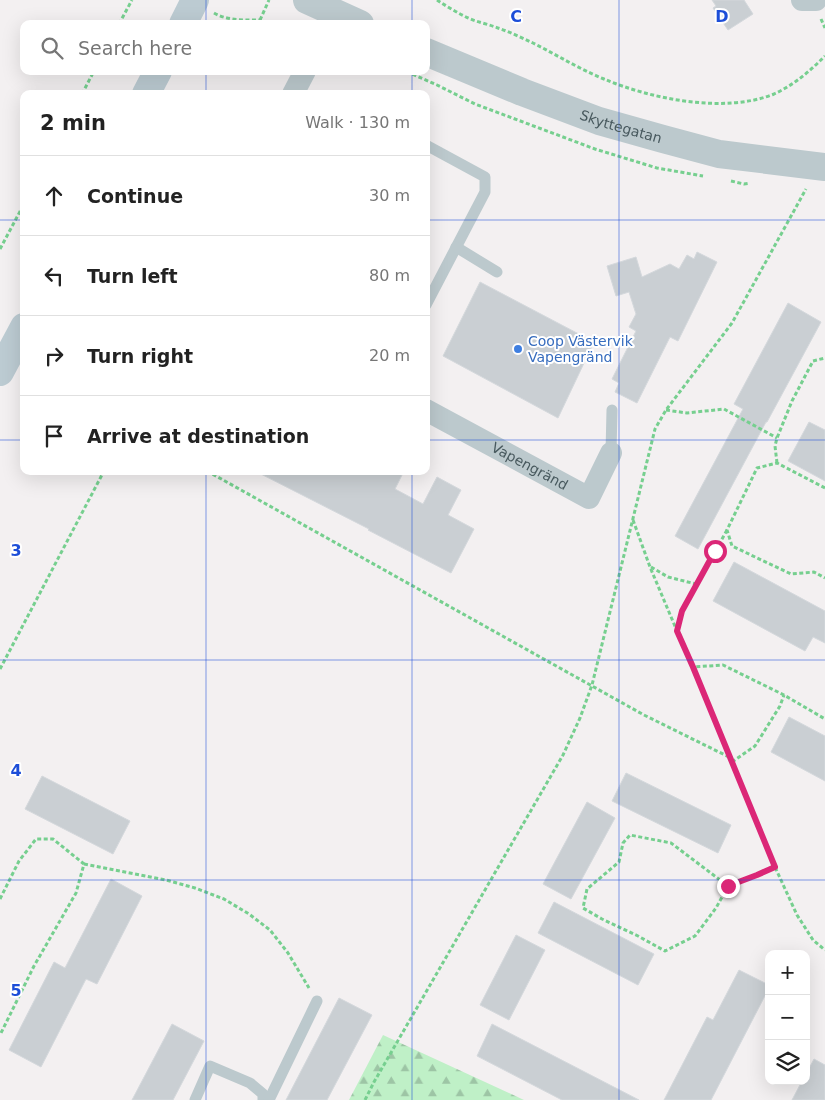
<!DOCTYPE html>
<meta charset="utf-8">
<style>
:root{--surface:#fff;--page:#f2f2f2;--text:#222;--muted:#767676;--line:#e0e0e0}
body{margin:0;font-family:"DejaVu Sans",sans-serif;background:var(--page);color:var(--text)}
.controls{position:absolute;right:15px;bottom:15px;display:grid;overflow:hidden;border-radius:10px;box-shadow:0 5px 20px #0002}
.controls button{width:45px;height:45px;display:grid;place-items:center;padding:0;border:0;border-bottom:1px solid var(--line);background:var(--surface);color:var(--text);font:25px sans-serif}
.stop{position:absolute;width:15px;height:15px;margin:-11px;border:4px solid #db2777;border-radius:50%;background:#fff}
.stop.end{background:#db2777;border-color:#fff;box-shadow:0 1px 5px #0008}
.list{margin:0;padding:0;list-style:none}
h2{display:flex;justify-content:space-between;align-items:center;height:65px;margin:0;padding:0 20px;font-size:21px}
h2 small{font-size:16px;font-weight:400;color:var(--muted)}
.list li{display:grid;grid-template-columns:32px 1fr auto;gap:15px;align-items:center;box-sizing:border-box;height:80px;padding:0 20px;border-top:1px solid var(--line)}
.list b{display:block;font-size:19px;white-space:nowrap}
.list em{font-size:16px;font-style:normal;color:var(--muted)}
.icon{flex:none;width:28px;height:28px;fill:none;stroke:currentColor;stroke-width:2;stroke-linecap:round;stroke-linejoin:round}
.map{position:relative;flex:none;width:825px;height:1100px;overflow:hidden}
.search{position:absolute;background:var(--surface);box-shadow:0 5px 20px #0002;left:20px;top:20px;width:410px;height:55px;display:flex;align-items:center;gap:12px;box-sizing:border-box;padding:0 18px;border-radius:10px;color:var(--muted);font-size:19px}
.panel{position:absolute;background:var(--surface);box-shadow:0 5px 20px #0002;left:20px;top:90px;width:410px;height:385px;border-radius:10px}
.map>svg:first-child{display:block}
.forest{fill:url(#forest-firs)}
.building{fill:#cacfd3;stroke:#d4d8dc}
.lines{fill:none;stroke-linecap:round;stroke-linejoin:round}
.path{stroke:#76cf8f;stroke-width:3;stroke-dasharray:4 2.5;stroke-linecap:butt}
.service{stroke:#bcc9cd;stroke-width:11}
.minor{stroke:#bcc9cd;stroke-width:22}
.tertiary{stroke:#bcc9cd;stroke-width:28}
.secondary{stroke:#bccbd2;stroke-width:28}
.route{stroke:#db2777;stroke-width:6}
.grid{fill:none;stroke:#1d4ed8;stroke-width:1;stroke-opacity:0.55}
.shop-dot{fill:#3f7fe0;stroke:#fff;stroke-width:2}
.labels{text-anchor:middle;stroke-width:4;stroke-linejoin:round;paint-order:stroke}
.street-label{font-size:14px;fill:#48595e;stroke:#fff}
.shop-label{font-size:14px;fill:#366cbe;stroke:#fff;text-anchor:start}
.grid-label{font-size:16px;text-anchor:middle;font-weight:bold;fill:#1d4ed8;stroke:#fff;stroke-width:4;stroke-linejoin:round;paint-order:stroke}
</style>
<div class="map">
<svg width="825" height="1100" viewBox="0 0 825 1100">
<defs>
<pattern id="forest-firs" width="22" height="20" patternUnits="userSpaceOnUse" patternTransform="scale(1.25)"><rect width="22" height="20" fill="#bff0c7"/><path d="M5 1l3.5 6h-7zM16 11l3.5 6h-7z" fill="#9dc5a5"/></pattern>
</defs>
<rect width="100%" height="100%" fill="#f3f0f1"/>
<polygon class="forest" points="383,1035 524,1100 349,1100"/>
<g class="building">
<polygon points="712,0 744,0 753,14 728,30 713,8 716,6"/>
<polygon points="697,252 717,262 678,341 670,337 637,403 615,392 619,383 612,379 636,331 629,327 636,314 629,292 616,296 607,266 636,257 642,277 670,264 679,269 687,255 694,259"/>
<polygon points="480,282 594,342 558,418 443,356"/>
<polygon points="788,303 821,322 767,422 766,422 698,549 675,536 743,409 734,404"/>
<polygon points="809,422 825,430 825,481 788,461"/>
<polygon points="255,471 404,471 395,489 423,504 437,477 461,490 448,515 474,529 451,573 368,530 369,529"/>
<polygon points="734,562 825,611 825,643 813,637 805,651 713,601"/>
<polygon points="789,717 825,736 825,781 771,752"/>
<polygon points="626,773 731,825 718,853 612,801"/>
<polygon points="42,776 130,821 113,854 25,809"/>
<polygon points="587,802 615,818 571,899 543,884"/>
<polygon points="111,879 142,896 97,984 86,979 41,1067 9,1050 54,962 65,968"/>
<polygon points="554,902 654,954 638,985 538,933"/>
<polygon points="516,935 545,950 509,1020 480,1005"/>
<polygon points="739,970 769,985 769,988 711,1100 664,1100 707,1017 713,1020"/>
<polygon points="339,998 372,1015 327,1100 286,1100"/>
<polygon points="172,1024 204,1041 173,1100 132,1100"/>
<polygon points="492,1024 639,1100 562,1100 477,1056"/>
<polygon points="814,1059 825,1065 825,1100 792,1100 802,1081 806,1081 806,1074"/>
</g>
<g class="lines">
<g class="path">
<path d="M437,0C446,6 456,12 466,17C476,22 488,24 498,28C510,32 522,38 533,43C557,55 579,69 604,79C651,99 725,114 774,94C794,85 810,71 825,56"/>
<path d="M214,13C228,21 245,20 260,20L263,24"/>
<polyline points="821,19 825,28"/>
<polyline points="260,20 269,0"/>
<polyline points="119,24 132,0"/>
<polyline points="400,71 410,73 437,85 475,104 595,149 657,168 703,176"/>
<polyline points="82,94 94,71"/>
<polyline points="731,181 744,184 750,183"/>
<polyline points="0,249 24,204"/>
<polyline points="666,410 687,413 724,409 777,438"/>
<polyline points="777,463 775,446 777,438 792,401 813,361 825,358"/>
<polyline points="207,471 644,715 729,757 775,867 797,915 813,940 825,950"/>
<polyline points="825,488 777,463 757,468 727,530 732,546 791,574 814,572 825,578"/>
<polyline points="633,520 650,567 677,631"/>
<polyline points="727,530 682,611 677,631 693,667 723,665 784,695 825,719"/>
<polyline points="651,567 668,577 696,584"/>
<polyline points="693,667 729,757"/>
<polyline points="0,669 104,471"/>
<polyline points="732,762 755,746 780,706 784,695"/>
<polyline points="84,864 166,880 195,888 224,899 249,914 270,930 288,953 309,988"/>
<polyline points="728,886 716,908 695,936 665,951 638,936 602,919 583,908 587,889 619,862 623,843 630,835 671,843 728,886 757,875 775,867"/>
<polyline points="0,899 19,861 36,839 53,839 84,864 76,893 34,966 0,1035"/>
<polyline points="365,1100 374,1082 563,755 580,718 592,685 655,429 666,410 732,323 806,189"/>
</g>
<g class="service">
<polyline points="426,145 485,177 485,192 426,305"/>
<polyline points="456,247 497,272"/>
<polyline points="611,453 612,410"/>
<polyline points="195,1100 210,1066 250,1083 263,1094 263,1100"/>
<polyline points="269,1100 317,1001"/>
</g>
<g class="minor">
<polyline points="802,0 816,0"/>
<polyline points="293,94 305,71"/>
<path id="s1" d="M426,410L589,498L611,453"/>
</g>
<g class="tertiary">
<polyline points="307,0 360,24"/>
<path id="s2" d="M426,52L522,92L599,121L663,139L719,154L825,167"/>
</g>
<g class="secondary">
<polyline points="183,24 195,0"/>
<polyline points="146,94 158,71"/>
<polyline points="0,372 24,327"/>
</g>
</g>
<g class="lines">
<polyline class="route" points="715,551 682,611 677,631 693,667 775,867 757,875 728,886"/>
</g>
<path class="grid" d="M206,0V24M412,0V24M619,0V1100M206,71V94M412,71V94M0,220H24M426,220H825M0,440H24M426,440H825M206,471V1100M412,471V1100M0,660H825M0,880H825"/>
<circle class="shop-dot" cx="518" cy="349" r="5"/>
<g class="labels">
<g class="street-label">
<text dy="5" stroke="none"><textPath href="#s2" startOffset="209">Skyttegatan</textPath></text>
<text dy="5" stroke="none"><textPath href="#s1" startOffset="118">Vapengränd</textPath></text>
</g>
<g class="shop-label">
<text x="528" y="346">Coop Västervik<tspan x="528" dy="16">Vapengränd</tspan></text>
</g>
</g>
<g class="grid-label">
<text x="516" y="22">C</text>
<text x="722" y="22">D</text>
<text x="16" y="556">3</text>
<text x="16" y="776">4</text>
<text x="16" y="996">5</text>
</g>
</svg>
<div class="controls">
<button>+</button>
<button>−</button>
<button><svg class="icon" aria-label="layers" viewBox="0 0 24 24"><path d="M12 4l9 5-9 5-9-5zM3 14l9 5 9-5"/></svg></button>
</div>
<div class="stop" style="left:715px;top:551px"></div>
<div class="stop end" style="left:728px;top:886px"></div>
<div class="search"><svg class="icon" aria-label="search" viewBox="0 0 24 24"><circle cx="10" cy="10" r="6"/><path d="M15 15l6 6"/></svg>Search here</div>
<section class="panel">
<h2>2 min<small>Walk · 130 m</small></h2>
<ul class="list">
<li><svg class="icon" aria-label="ahead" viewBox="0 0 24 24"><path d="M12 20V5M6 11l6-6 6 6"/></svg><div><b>Continue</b></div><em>30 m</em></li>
<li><svg class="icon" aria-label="left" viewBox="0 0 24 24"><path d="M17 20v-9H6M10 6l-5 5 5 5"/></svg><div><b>Turn left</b></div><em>80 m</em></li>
<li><svg class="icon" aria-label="right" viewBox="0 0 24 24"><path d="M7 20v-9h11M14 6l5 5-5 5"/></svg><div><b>Turn right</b></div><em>20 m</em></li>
<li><svg class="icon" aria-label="arrive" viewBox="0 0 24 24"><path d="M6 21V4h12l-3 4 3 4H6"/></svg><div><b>Arrive at destination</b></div></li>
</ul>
</section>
</div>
